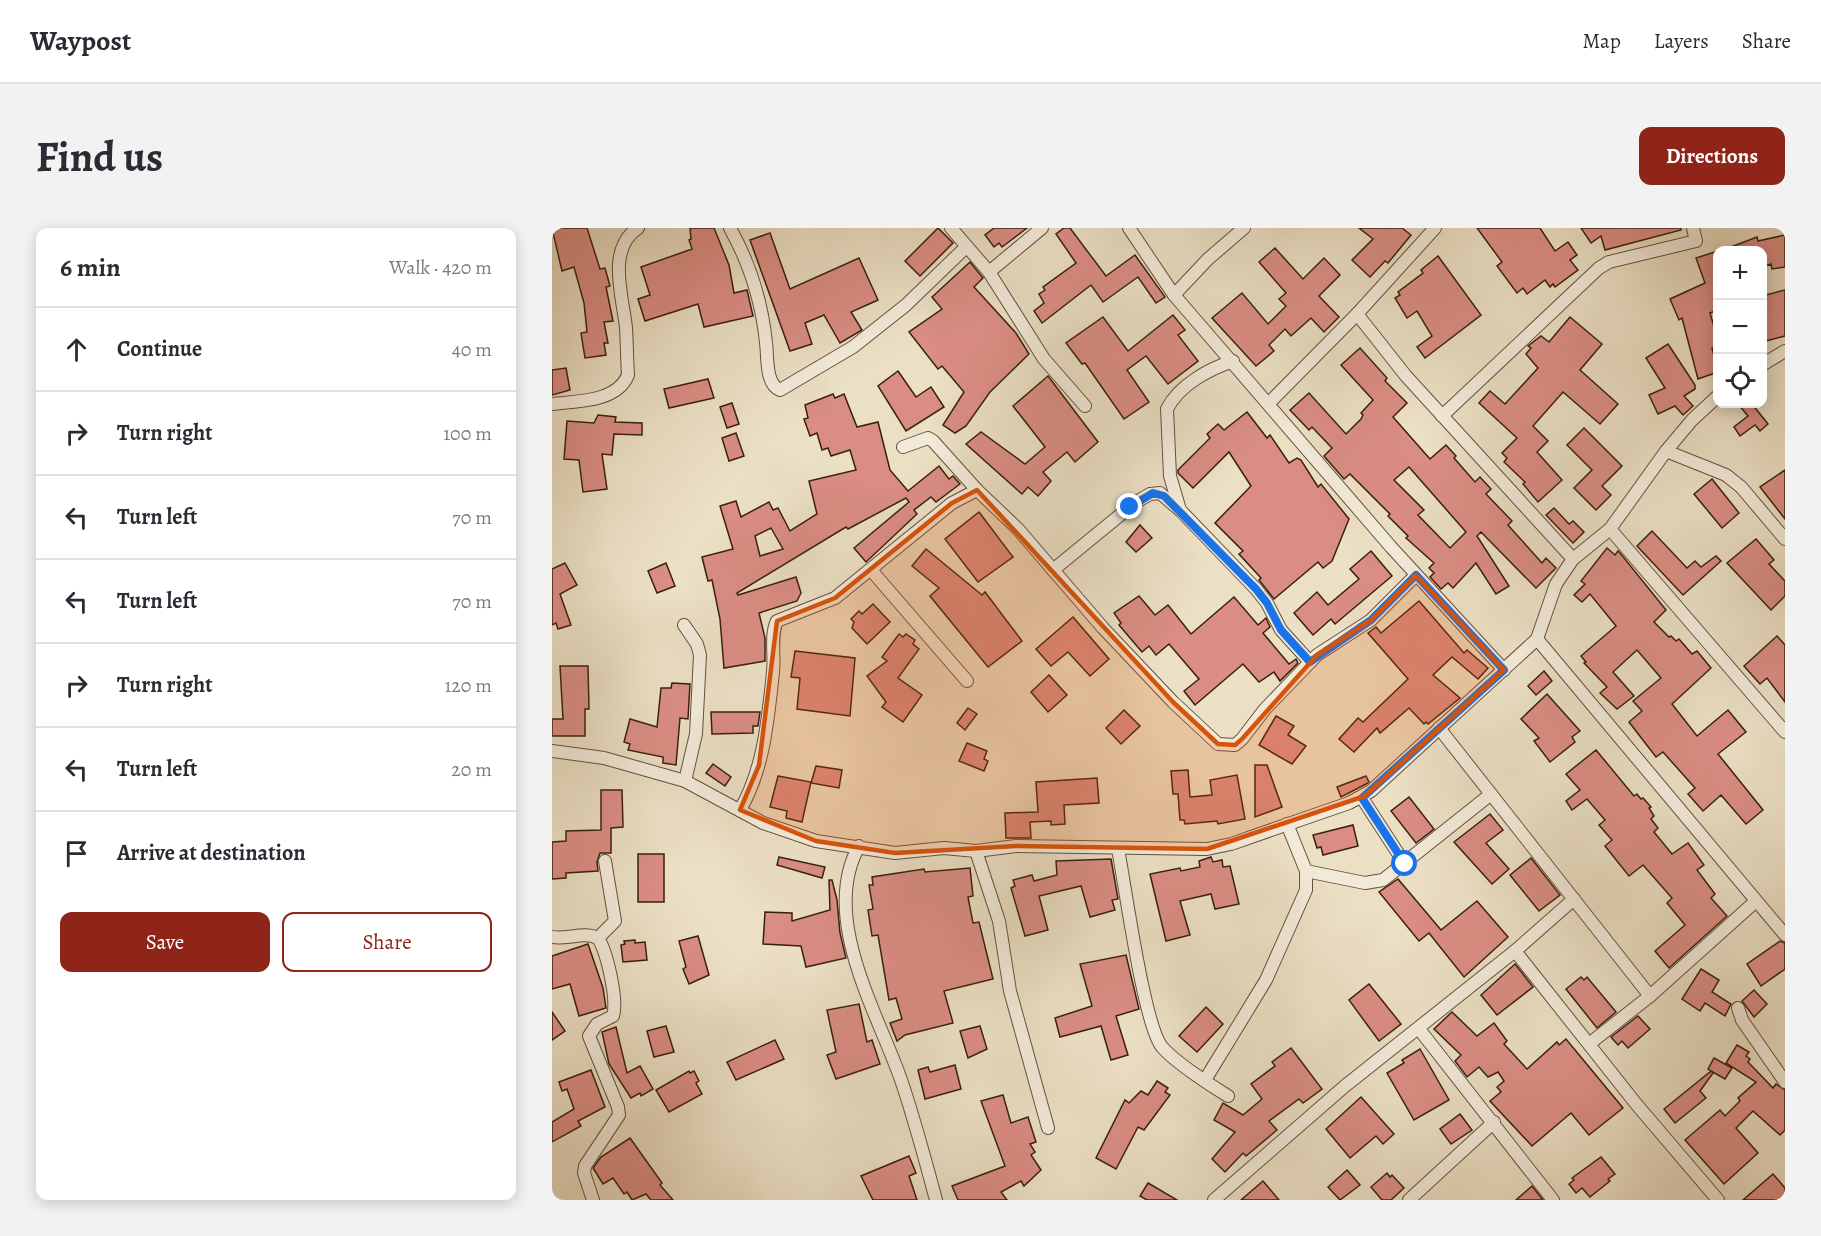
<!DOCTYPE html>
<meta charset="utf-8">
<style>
:root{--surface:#fff;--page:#f2f2f3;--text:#2b2b33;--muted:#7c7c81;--line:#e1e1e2;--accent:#8f2418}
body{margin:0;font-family:Alegreya,serif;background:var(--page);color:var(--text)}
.controls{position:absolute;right:18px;top:18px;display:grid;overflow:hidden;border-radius:12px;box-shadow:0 3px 15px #0003}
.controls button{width:54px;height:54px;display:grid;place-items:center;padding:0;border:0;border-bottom:2px solid var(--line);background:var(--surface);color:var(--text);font:30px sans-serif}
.stop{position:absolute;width:18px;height:18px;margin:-14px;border:4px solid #1a73e8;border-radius:50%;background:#fff}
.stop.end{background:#1a73e8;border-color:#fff;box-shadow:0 2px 6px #0008}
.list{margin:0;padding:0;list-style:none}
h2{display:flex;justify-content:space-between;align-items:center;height:78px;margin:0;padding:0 24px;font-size:26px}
h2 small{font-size:20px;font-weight:400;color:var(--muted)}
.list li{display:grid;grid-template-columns:39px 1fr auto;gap:18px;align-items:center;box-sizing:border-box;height:84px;padding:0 24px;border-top:2px solid var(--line)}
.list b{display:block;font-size:22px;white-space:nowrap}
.list em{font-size:20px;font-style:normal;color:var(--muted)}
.actions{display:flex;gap:12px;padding:18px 24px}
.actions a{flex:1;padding:14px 0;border:2px solid var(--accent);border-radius:12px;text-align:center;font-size:21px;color:var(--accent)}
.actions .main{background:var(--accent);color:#fff}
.icon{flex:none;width:33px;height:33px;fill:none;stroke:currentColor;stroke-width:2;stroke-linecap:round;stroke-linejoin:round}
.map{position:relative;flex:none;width:1233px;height:972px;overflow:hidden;border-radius:12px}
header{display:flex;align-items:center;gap:36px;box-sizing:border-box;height:84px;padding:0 30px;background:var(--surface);border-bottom:2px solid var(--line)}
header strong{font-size:28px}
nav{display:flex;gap:33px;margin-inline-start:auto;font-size:21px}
.intro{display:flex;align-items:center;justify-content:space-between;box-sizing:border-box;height:144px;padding:0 36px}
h1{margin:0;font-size:42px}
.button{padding:15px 27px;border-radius:12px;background:var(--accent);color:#fff;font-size:21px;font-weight:700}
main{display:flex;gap:36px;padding:0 36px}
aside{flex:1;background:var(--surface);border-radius:12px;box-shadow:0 3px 15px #0003}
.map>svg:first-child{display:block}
.building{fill:#da8d83;stroke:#3a1f0e;stroke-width:1.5;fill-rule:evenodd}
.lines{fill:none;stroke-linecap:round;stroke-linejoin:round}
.street-casing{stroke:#664f3c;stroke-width:14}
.street{stroke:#f2ead9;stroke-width:12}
.route{stroke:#1a73e8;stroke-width:8}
.marked{fill:#d7530c;fill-opacity:0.2;stroke:#d7530c;stroke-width:4.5;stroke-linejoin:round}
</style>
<header>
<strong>Waypost</strong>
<nav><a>Map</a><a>Layers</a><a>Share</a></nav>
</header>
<div class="intro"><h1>Find us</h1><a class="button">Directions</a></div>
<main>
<aside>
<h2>6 min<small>Walk · 420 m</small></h2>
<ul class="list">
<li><svg class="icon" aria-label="ahead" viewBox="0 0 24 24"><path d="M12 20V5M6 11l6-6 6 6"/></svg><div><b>Continue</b></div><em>40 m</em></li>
<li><svg class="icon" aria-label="right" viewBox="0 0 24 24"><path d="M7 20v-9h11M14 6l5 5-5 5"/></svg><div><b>Turn right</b></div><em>100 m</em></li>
<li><svg class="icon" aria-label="left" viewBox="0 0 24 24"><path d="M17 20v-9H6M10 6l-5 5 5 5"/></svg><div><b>Turn left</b></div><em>70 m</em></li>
<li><svg class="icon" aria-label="left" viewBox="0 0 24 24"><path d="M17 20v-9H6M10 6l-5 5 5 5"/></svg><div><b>Turn left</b></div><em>70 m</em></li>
<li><svg class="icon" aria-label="right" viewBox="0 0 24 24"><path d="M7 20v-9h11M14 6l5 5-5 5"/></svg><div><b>Turn right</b></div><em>120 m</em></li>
<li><svg class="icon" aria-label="left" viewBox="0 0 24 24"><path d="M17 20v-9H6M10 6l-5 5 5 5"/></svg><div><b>Turn left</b></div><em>20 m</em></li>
<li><svg class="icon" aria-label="arrive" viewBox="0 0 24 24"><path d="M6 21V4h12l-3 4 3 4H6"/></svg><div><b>Arrive at destination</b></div></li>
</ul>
<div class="actions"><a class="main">Save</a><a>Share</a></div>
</aside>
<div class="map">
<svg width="1233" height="972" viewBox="0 0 1233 972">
<rect width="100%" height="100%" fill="#ebdfc4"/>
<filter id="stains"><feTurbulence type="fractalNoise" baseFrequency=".00333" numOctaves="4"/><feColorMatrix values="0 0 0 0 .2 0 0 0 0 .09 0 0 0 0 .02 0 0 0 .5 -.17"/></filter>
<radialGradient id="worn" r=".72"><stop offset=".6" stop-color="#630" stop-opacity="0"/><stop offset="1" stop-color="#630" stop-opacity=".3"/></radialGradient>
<g class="building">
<polygon points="0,0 35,0 48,41 53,40 58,58 54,59 61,93 52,94 56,115 52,115 54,127 33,130 29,105 35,104 32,75 22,39 10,43"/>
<polygon points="138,0 162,0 177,37 182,65 195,62 201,88 152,99 146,76 93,93 86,71 98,67 89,39 140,21 137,12 139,11"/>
<polygon points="386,0 401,15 368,48 353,33"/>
<polygon points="442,0 475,0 450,19 447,15 442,19 433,7"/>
<polygon points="512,0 518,0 554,48 583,27 613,69 604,75 586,49 551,74 539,57 490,95 482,83 492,75 487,66 493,62 491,59 524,35 504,6"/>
<polygon points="807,0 850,0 859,7 836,35 833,33 818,49 800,32 821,11"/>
<polygon points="925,0 988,0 1003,23 1016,14 1025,27 1018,32 1026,42 1003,59 1001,56 998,59 993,52 975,66 971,60 965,65 945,38 950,34"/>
<polygon points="1029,0 1129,0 1129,2 1053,22 1049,8 1039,15"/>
<polygon points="218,5 238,61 307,30 326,72 299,84 310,102 288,115 272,87 253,95 260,116 238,123 198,12"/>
<polygon points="1233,7 1233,39 1220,41 1219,36 1210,39 1210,22 1171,22 1205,9 1206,13"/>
<polygon points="723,20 751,51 772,30 788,47 767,68 787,89 772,104 759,90 739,108 733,101 717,117 722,123 704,138 660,90 690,65 716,96 734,78 727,71 734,65 707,34"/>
<polygon points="1166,23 1166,82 1158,85 1166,112 1166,119 1160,120 1166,144 1146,151 1130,90 1127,92 1118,71 1153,55 1144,30"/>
<polygon points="886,28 929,87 873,130 865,119 880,108 865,83 855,90 843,70 848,67 846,64 871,45 869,42"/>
<polygon points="418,34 431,50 422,59 464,105 477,126 438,164 414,198 403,205 391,197 412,164 390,138 386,141 357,104 390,81 380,69"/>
<polygon points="1233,62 1233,108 1210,114 1210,68"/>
<polygon points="621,87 633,102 626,107 646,133 616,156 594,128 575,142 597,174 572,191 533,135 530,136 514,115 551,89 576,123"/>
<polygon points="1018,89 1050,116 1028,142 1066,176 1048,196 1011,164 981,198 996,213 985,224 1010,252 986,274 971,256 973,254 952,234 955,230 950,225 965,210 927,175 938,163 953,176 986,140 974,126 979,120 976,118 989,108 997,114"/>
<polygon points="1116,116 1143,157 1143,161 1132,168 1141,178 1131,187 1123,178 1106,186 1097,167 1113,160 1094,130"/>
<path d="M808,120L835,150L833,153L855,175L841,189L878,231L894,217L904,228L902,230L923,254L928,249L939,261L934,266L960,293L956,297L990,335L994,330L1004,340L984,360L929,304L925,308L957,358L944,366L924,335L901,360L896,355L889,361L878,349L882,345L877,340L882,335L854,310L856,308L836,288L838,286L798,246L792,251L772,228L780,220L760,199L757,202L738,182L757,165L794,206L809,191L811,187L809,185L821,172L789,137ZM857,239L914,304L898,320L866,287L872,282L842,252Z"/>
<polygon points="14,140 18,162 0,167 0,142"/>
<polygon points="346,143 364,169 379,159 392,179 354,203 326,158"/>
<polygon points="496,148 546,214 523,234 515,224 491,244 499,253 486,268 476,259 470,266 414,216 429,204 473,236 493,219 461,178"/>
<polygon points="156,151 162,170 117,180 112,161"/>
<path d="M281,166L283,170L292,166L305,199L326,194L338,242L356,263L387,238L397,251L401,248L408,256L384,274L379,269L362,282L365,286L314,334L302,320L357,274L354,270L296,301L294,299L185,365L186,367L244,349L249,365L245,373L207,385L213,410V433L172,440L168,391L160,352L156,353L150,329L181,321L168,278L184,273L189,289L217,274L221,282L226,280L238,303L265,286L257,253L304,242L298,222L279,228L276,220L270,222L265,205L258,208L252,191L256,190L253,177ZM219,300L231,321L208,328L203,308Z"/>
<polygon points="180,175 187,196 175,200 168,179"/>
<polygon points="1186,176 1200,176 1216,196 1208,203 1203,197 1188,208 1182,199 1196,188"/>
<polygon points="695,184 715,210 718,207 737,235 745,230 749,232 766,259 769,256 797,291 780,333 771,340 766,334 722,371 707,352 709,350 687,326 691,323 663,295 699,258 677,224 641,260 626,245 626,242 658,210 655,206 666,196 672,202"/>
<polygon points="46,187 64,189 63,194 90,195 90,207 62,206 60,227 50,226 55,261 31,264 27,232 12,231 15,193 42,195"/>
<polygon points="1032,200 1070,238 1050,258 1059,267 1044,282 1022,260 1040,242 1015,217"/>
<polygon points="184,205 192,228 177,233 170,210"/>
<polygon points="1233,242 1233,291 1208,259"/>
<polygon points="1160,251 1187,285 1170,300 1142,266"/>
<polygon points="1002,280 1017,296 1021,293 1032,304 1021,315 994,287"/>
<polygon points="427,284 461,329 426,354 393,311"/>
<polygon points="588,297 600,310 584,324 574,314"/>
<polygon points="1100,303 1135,340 1143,333 1149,339 1164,328 1169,333 1131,367 1085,318"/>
<polygon points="1204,311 1222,332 1217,336 1233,353 1233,368 1219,382 1175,335"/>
<polygon points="1055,320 1063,327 1066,323 1068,325 1114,382 1102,394 1117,409 1119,408 1124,413 1127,411 1140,426 1145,423 1159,440 1120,476 1145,508 1176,482 1194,504 1166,526 1211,582 1194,596 1169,567 1151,583 1136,566 1143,560 1111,524 1104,529 1077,494 1090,483 1081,473 1109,450 1085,422 1061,444 1082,468 1065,481 1048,465 1055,459 1032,435 1034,434 1029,428 1064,398 1038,366 1030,374 1022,367 1033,356 1029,353"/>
<polygon points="374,321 430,367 433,364 470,413 436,439 378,368 387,360 360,338"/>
<polygon points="819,323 840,348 783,396 779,391 761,407 742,385 765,364 776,377 807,351 798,341"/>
<polygon points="13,335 25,357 8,366 19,397 6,401 4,395 0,397 0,341"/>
<polygon points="114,335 123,358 105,365 96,343"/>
<polygon points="587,368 603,387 616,377 639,406 682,369 706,397 714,390 718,399 711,405 737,436 744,431 746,435 728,453 722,444 707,454 691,436 643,477 632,463 647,451 617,416 604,427 597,418 590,424 567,397 569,395 562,385"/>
<polygon points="867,373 912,425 915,422 936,440 926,451 900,429 881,447 908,470 876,496 874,494 872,496 857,480 828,505 825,500 802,524 787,511 806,490 811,494 856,451 816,405 824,399 829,405"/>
<polygon points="321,376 338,394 315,416 300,400 302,394 299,391 307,383 310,386"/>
<polygon points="521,389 557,431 538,448 516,424 499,438 484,421"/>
<polygon points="347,406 351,409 354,406 363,412 361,416 367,421 346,450 370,467 351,494 330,479 334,474 315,448 335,433 330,429"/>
<polygon points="1225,408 1233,417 1233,474 1215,450 1208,456 1192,438"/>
<polygon points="243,423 303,430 298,488 245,481 248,450 239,449"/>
<polygon points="8,438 36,438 37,481 33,481 33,508 0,508 0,491 11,491"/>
<polygon points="992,443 1000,453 984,467 976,458"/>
<polygon points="497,447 515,467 496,484 479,464"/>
<polygon points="120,455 138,456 136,491 128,490 124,537 111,535 111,529 76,522 78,516 72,514 78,491 105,499 109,460 119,460"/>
<polygon points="995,466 1028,503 1020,509 1023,514 998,534 982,513 987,510 969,491"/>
<polygon points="416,480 425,486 413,502 405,495"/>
<polygon points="572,482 588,498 569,516 554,500"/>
<polygon points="159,484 208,484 206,498 201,498 201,505 160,506"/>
<polygon points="724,488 742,498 736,507 754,518 740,536 707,517"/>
<polygon points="415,515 435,523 432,531 436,533 432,543 407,533"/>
<polygon points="1044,522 1082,568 1085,566 1089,571 1091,570 1099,579 1097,580 1102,588 1099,591 1106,600 1102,604 1120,626 1136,615 1152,637 1145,642 1163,666 1159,670 1175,688 1117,740 1103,723 1133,697 1115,675 1120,670 1091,637 1077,648 1053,618 1060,612 1047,597 1053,592 1035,571 1020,582 1014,573 1028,562 1014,546"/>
<polygon points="161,536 179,549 173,558 154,545"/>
<polygon points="703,537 715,537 730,579 703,589"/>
<polygon points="264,538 290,542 287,560 259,555"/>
<polygon points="636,542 638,569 660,567 658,552 685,547 693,591 666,596 665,593 633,596 632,592 628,592 626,566 621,566 619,543"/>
<polygon points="226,548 259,554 250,594 234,590 235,583 218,579"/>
<polygon points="814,548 817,554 814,556 789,569 785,559"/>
<polygon points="545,550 547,575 512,577 513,596 499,597 499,593 478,594 479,610 454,610 453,585 486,584 484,554"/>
<polygon points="49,562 70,562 71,599 59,600 59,625 48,625 45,634 46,643 14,645 14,650 0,651 0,614 14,613 14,603 49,602"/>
<polygon points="857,569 882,601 864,615 839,583"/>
<polygon points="938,586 951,602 934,615 957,641 940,656 902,614"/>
<polygon points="801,597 806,618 771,627 769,619 765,620 761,607"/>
<rect x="86" y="626" width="26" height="48"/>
<polygon points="227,629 273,639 270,650 225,637"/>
<polygon points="659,629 661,634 670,632 671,639 678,638 687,676 663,681 659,666 628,673 638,707 614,713 598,646 628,640 629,643 648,639 647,633"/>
<polygon points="979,630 1008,667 987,683 958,647"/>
<polygon points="559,631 566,671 560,672 563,682 538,689 529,658 487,668 496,702 473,708 459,660 463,658 461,652 480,647 482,653 505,647 504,633"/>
<polygon points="418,640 421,668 416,669 421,695 427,694 441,751 392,763 401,795 353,807 345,813 338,795 350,791 344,770 337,772 326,707 320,708 316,682 321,681 317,657 321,657 320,649 372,641 373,644"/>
<polygon points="846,651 889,702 925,673 956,709 912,749 877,705 867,713 827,664"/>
<polygon points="277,652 280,652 285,672 288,705 294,730 254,739 249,718 211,716 213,684 240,685 240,693 278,682"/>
<polygon points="146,708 157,747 137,756 131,741 134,739 127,713"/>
<polygon points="83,712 83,715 93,714 95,732 71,734 69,717 73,716 72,713"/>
<polygon points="1228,713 1233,715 1233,741 1209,758 1195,736"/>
<polygon points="36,716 51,760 54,780 27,788 18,756 0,761 0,728"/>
<polygon points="574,727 587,781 564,788 576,827 559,832 549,798 508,809 503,790 540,778 528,736"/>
<polygon points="963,736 981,759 945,787 929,767"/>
<polygon points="1149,741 1167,752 1160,764 1179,776 1173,788 1153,775 1148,783 1130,771"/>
<polygon points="1029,749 1032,752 1035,749 1064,784 1045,800 1014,761"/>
<polygon points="817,756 849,796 827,813 797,772"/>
<polygon points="1202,762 1215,776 1202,789 1190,773"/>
<polygon points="307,776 315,814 320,812 328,836 284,851 275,827 284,824 275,782"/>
<polygon points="654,779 671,796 645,824 627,808"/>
<polygon points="0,784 13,803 0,812"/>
<polygon points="900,784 925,808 942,795 955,813 952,816 975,841 1005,814 1007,817 1014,811 1071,880 1037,907 1019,885 980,918 938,873 949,864 945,859 952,853 946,844 936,849 927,839 915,849 903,833 909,827 882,801"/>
<polygon points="1086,788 1098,801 1076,820 1070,813 1066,817 1059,809"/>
<polygon points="114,798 122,824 102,829 95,803"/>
<polygon points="428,798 435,821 416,830 408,803"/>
<polygon points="64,799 75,845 88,838 101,861 89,868 88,865 79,870 57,836 50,804"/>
<polygon points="223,812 232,831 184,852 175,834"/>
<polygon points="1185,817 1197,824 1194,828 1198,831 1196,834 1221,860 1224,856 1233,862 1233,902 1228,907 1201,883 1184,900 1206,925 1172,956 1133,912 1168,882 1173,888 1188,873 1186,870 1204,854 1174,835"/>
<polygon points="739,820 770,861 751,875 747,871 717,893 725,902 694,928 691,925 673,944 660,931 683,904 662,892 671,875 691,887 710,871 699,856 723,838 720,834"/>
<polygon points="868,821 897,872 862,892 835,845 852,835 850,832"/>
<polygon points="1162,830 1180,840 1173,851 1159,843 1161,845 1148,863 1154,870 1123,895 1112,881 1159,843 1156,841"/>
<polygon points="403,837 409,861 373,871 366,842 376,839 378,844"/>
<polygon points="39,842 53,879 26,893 29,898 0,914 0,894 22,881 15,861 10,863 7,854"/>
<polygon points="137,843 138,845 142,843 147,853 144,855 150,866 117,884 104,862"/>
<polygon points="605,853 616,860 613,864 618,867 592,902 586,899 564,941 544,930 573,872 577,875 589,863 596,867"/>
<polygon points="451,867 459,895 476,889 484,914 478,916 483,924 479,927 489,942 472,958 469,953 449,964 455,972 406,972 400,958 453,938 429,873"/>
<polygon points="809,869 842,906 831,916 824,908 798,930 774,901"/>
<polygon points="908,886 920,902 899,916 888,901"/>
<polygon points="78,910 110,955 108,957 121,972 99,972 94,966 80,972 75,964 72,966 61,950 51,956 41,940 49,929"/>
<polygon points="357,928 364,945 357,948 365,972 321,972 309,948"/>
<polygon points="1049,929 1063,946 1056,951 1058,953 1038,969 1030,960 1024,965 1017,956 1022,952 1020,950"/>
<polygon points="795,942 808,957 788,972 776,959"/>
<polygon points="835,945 838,949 840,947 852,960 839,972 830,972 819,959"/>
<polygon points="1221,946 1233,960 1233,967 1227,972 1191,972"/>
<polygon points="711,953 727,972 689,972"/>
<polygon points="596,955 625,972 595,972 588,968"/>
<polygon points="980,958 991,972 964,972"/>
</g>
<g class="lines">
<g class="street-casing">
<g id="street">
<path d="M178,0C198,36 210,74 214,115C216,128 213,156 228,162L301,119L354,77L414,19"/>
<polyline points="399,0 437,44 492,131 533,178"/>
<polyline points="577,0 622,67 839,319 952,442"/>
<polyline points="437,44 490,0"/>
<polyline points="622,67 656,31 692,0"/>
<polyline points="805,86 854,148 1021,331"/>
<polyline points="1210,137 1233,123"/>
<polyline points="717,175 805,86 883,0"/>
<path d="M0,176C26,173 65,174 76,147C75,131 75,116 74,100C71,69 54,21 86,0"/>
<polyline points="890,188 1047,40 1057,34 1144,13 1141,0"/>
<polyline points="351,219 376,210 381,213 425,262 466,301 551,400 621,474 666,516 683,517 690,511 713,481 765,427 819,392 864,347"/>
<polyline points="1114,223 1174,247 1189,259 1233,311"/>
<path d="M628,282L618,248L615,181C627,157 657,141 681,133"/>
<polyline points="1058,301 1233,504"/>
<polyline points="319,342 415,453"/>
<polyline points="501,342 584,274 598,266 608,265 629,283 704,361 715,375 729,402 758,434"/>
<polyline points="132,397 145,416 148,427 144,506 133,553"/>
<polyline points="985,411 1233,707"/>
<polyline points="887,500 1098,768"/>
<polyline points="0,523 52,530 133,553 211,595 264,613 343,625 392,620 424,623 464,618 655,621 679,616 797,575 819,563 985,411 1004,356 1021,331 1058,301 1114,223 1140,192 1166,168"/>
<polyline points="810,570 853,636"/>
<path d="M188,582C212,541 216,491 221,444C223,428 218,407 225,393L283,370L400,275L425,262"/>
<path d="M307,618C268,688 324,782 348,849C362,889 373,931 384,972"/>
<path d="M566,621C573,657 592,797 610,819C623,834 658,857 676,868"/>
<polyline points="424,623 447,693 458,763 496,900"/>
<polyline points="754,643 813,655 831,652 939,566"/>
<path d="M0,709C15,712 31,703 46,710C55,724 66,772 61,788L45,796L37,808L66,879L67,887L33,938L32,945L41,972"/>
<polyline points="46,710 63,693 53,633"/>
<polyline points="963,723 1085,877 1166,972"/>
<polyline points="1186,780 1190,792 1233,854"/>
<polyline points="867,801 1001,972"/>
<polyline points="1037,816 1098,768 1204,673"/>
<polyline points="653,852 714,752 754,662 754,643 735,596"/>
<polyline points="662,972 793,858 963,723 1022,671"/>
<polyline points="857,972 942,894"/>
</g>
</g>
<use href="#street" class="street"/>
</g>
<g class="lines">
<polyline class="route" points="578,279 601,265 612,268 704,361 715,375 729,402 758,434 819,392 864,347 952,442 810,570 853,636"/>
</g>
<path class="marked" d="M425,262L621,474L666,516L683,517L690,511L765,427L819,392L864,347L952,442L813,568L655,621L464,618L343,625L264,613L188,582L207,537L225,393L283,370L400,275Z"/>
<rect width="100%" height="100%" filter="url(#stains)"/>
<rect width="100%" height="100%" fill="url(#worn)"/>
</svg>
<div class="controls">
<button>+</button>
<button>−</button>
<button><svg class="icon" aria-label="locate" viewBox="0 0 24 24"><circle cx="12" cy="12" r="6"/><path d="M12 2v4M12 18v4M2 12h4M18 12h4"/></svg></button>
</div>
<div class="stop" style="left:853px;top:636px"></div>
<div class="stop end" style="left:578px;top:279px"></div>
</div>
</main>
